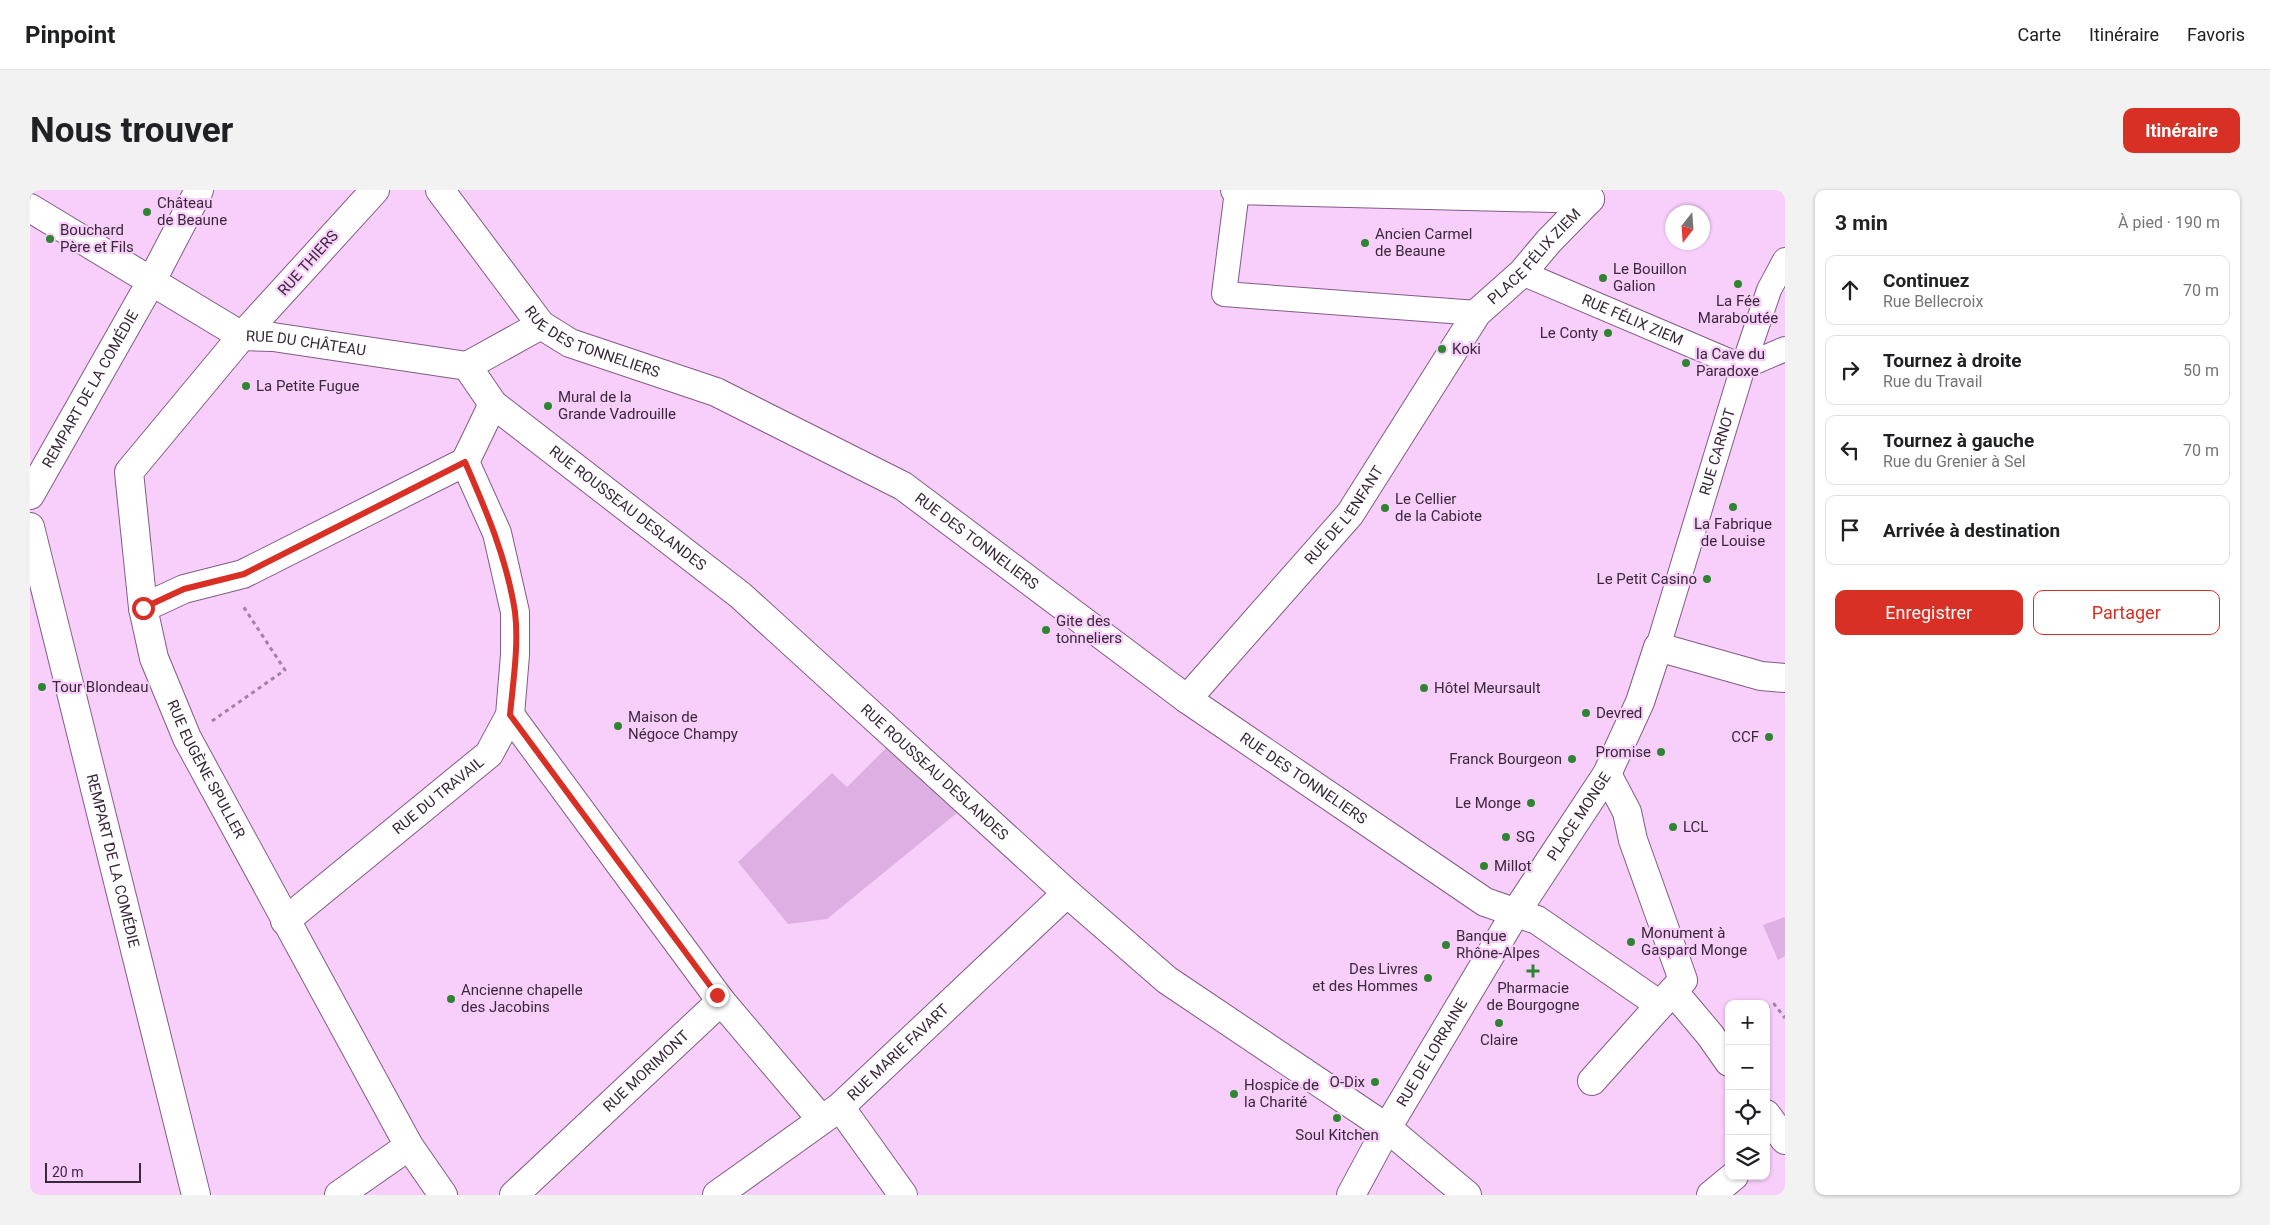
<!DOCTYPE html>
<html lang="fr">
<meta charset="utf-8">
<style>
:root{--surface:#fff;--page:#f2f2f2;--text:#202124;--muted:#757577;--line:#e0e0e0;--accent:#d93025}
body{margin:0;font-family:Roboto,sans-serif;background:var(--page);color:var(--text)}
.controls{position:absolute;right:15px;bottom:15px;display:grid;overflow:hidden;border-radius:10px;box-shadow:0 1px 4px #0004}
.controls button{width:45px;height:45px;display:grid;place-items:center;padding:0;border:0;border-bottom:1px solid var(--line);background:var(--surface);color:var(--text);font:25px sans-serif}
.compass{position:absolute;left:1635px;top:15px;width:45px;height:45px;border-radius:50%;background:var(--surface);box-shadow:0 1px 4px #0004;rotate:197deg}
.scale{position:absolute;left:15px;bottom:12px;width:96px;box-sizing:border-box;padding-left:5px;border:2px solid #39283a;border-top:0;font-size:14px;line-height:18px;white-space:nowrap;color:#39283a;-webkit-text-stroke:4px #f8cefb;paint-order:stroke}
.stop{position:absolute;width:15px;height:15px;margin:-11px;border:4px solid #d93025;border-radius:50%;background:#fff}
.stop.end{background:#d93025;border-color:#fff;box-shadow:0 1px 5px #0008}
.list{margin:0;padding:0;list-style:none}
h2{display:flex;justify-content:space-between;align-items:center;height:65px;margin:0;padding:0 20px;font-size:21px}
h2 small{font-size:16px;font-weight:400;color:var(--muted)}
.list li{display:grid;grid-template-columns:32px 1fr auto;gap:15px;align-items:center;box-sizing:border-box;height:70px;margin:0 10px 10px;padding:0 10px;border:1px solid var(--line);border-radius:10px}
.list b{display:block;font-size:19px;white-space:nowrap}
.list p{margin:0;font-size:16px;white-space:nowrap;color:var(--muted)}
.list em{font-size:16px;font-style:normal;color:var(--muted)}
.actions{display:flex;gap:10px;padding:15px 20px}
.actions a{flex:1;padding:11px 0;border:1px solid var(--accent);border-radius:10px;text-align:center;font-size:18px;color:var(--accent)}
.actions .main{background:var(--accent);color:#fff}
.icon{flex:none;width:28px;height:28px;fill:none;stroke:currentColor;stroke-width:2;stroke-linecap:round;stroke-linejoin:round}
.map{position:relative;flex:none;width:1755px;height:1005px;overflow:hidden;border-radius:10px}
header{display:flex;align-items:center;gap:30px;box-sizing:border-box;height:70px;padding:0 25px;background:var(--surface);border-bottom:1px solid var(--line)}
header strong{font-size:24px}
nav{display:flex;gap:28px;margin-inline-start:auto;font-size:18px}
.intro{display:flex;align-items:center;justify-content:space-between;box-sizing:border-box;height:120px;padding:0 30px}
h1{margin:0;font-size:35px}
.button{padding:12px 22px;border-radius:10px;background:var(--accent);color:#fff;font-size:18px;font-weight:700}
main{display:flex;gap:30px;padding:0 30px}
aside{flex:1;background:var(--surface);border-radius:10px;box-shadow:0 1px 4px #0004}
.map>svg:first-child{display:block}
.green{fill:#deafe2}
.lines{fill:none;stroke-linecap:round;stroke-linejoin:round}
.pedestrian-casing{stroke:#815c84;stroke-width:26}
.minor-casing{stroke:#815c84;stroke-width:30}
.path{stroke:#a082a2;stroke-width:3;stroke-dasharray:4 4;stroke-linecap:butt}
.pedestrian{stroke:#fff;stroke-width:24}
.minor{stroke:#fff;stroke-width:28}
.route{stroke:#d93025;stroke-width:6}
.poi-dot{fill:#2f8432;stroke:#f8cefb;stroke-width:2}
.labels{text-anchor:middle;stroke-width:4.5;stroke-linejoin:round;paint-order:stroke}
.poi-label{font-size:15px;fill:#39283a;stroke:#f8cefb;text-anchor:start}
.street-label{font-size:15px;fill:#39283a;stroke:#f8cefb}
</style>
<header>
<strong>Pinpoint</strong>
<nav><a>Carte</a><a>Itinéraire</a><a>Favoris</a></nav>
</header>
<div class="intro"><h1>Nous trouver</h1><a class="button">Itinéraire</a></div>
<main>
<div class="map">
<svg width="1755" height="1005" viewBox="0 0 1755 1005">
<rect width="100%" height="100%" fill="#f8cefb"/>
<g class="green">
<polygon points="863,551 933,618 797,729 758,734 708,672 802,583 817,597"/>
<polygon points="1755,727 1755,766 1748,770 1733,735"/>
</g>
<g class="lines">
<g class="pedestrian-casing">
<g id="pedestrian">
<polyline points="1207,1 1194,104 1447,123"/>
<path id="s1" d="M1492,83L1713,177"/>
<polyline points="1713,177 1755,159"/>
<path id="s2" d="M1628,457L1713,177L1739,100L1755,70"/>
</g>
</g>
<g class="minor-casing">
<g id="minor">
<path id="s3" d="M345,0L212,146L99,282L113,418L124,468L157,548L379,956L413,1005"/>
<path id="s4" d="M410,0L511,135L540,153L686,202L873,296L1157,509L1455,712L1507,730L1630,815L1653,790L1603,650L1597,622L1577,584"/>
<polyline points="1205,0 1560,9"/>
<path id="s5" d="M0,18L212,146L243,147L437,176"/>
<path id="s6" d="M511,135L437,176L463,214L710,405L1037,703L1137,790L1357,938L1437,1005"/>
<path id="s7" d="M0,305L121,92L169,0"/>
<path id="s8" d="M0,337L166,1005"/>
<polyline points="113,418 154,399 213,384 435,272"/>
<path id="s9" d="M1157,509L1320,324L1447,123L1492,83L1519,51L1560,9"/>
<polyline points="480,525 691,811 791,929"/>
<path id="s10" d="M255,731L459,564L480,525L485,465V422L467,343L435,272L463,214"/>
<polyline points="1643,801 1680,845 1699,872"/>
<polyline points="1562,891 1630,815"/>
<polyline points="810,917 873,1005"/>
<polyline points="1736,924 1755,950"/>
<polyline points="309,1005 379,956"/>
<path id="s11" d="M484,1005L691,811"/>
<path id="s12" d="M687,1005L810,917L1037,703"/>
<path id="s13" d="M1321,1005L1357,938L1486,722L1577,584L1610,512L1628,457L1731,486L1755,488"/>
<polyline points="1681,1005 1704,986"/>
</g>
</g>
<g class="path">
<polyline points="182,531 255,480 213,416"/>
<polyline points="1736,818 1744,814 1755,828"/>
</g>
<use href="#pedestrian" class="pedestrian"/>
<use href="#minor" class="minor"/>
</g>
<g class="lines">
<path class="route" d="M113,418L154,399L214,384L435,272C456,320 477,369 485,422C489,455 483,492 480,525L687,805"/>
</g>
<g class="poi-dot">
<circle cx="117" cy="22" r="5"/>
<circle cx="20" cy="49" r="5"/>
<circle cx="1335" cy="53" r="5"/>
<circle cx="1573" cy="88" r="5"/>
<circle cx="1708" cy="94" r="5"/>
<circle cx="1578" cy="143" r="5"/>
<circle cx="1412" cy="159" r="5"/>
<circle cx="1656" cy="173" r="5"/>
<circle cx="216" cy="196" r="5"/>
<circle cx="518" cy="216" r="5"/>
<circle cx="1703" cy="317" r="5"/>
<circle cx="1355" cy="318" r="5"/>
<circle cx="1677" cy="389" r="5"/>
<circle cx="1016" cy="440" r="5"/>
<circle cx="12" cy="497" r="5"/>
<circle cx="1394" cy="498" r="5"/>
<circle cx="1556" cy="523" r="5"/>
<circle cx="588" cy="536" r="5"/>
<circle cx="1739" cy="547" r="5"/>
<circle cx="1631" cy="562" r="5"/>
<circle cx="1542" cy="569" r="5"/>
<circle cx="1501" cy="613" r="5"/>
<circle cx="1643" cy="637" r="5"/>
<circle cx="1476" cy="647" r="5"/>
<circle cx="1454" cy="676" r="5"/>
<circle cx="1601" cy="752" r="5"/>
<circle cx="1416" cy="755" r="5"/>
<path d="M1500.5 773.5h5v5h5v5h-5v5h-5v-5h-5v-5h5z"/>
<circle cx="1398" cy="788" r="5"/>
<circle cx="421" cy="809" r="5"/>
<circle cx="1469" cy="833" r="5"/>
<circle cx="1345" cy="892" r="5"/>
<circle cx="1204" cy="904" r="5"/>
<circle cx="1307" cy="928" r="5"/>
</g>
<g class="labels">
<g class="poi-label">
<text x="127" y="18">Château<tspan x="127" dy="17">de Beaune</tspan></text>
<text x="30" y="45">Bouchard<tspan x="30" dy="17">Père et Fils</tspan></text>
<text x="1345" y="49">Ancien Carmel<tspan x="1345" dy="17">de Beaune</tspan></text>
<text x="1583" y="84">Le Bouillon<tspan x="1583" dy="17">Galion</tspan></text>
<text x="1708" y="116" text-anchor="middle">La Fée<tspan x="1708" dy="17">Maraboutée</tspan></text>
<text x="1568" y="148" text-anchor="end">Le Conty</text>
<text x="1422" y="164">Koki</text>
<text x="1666" y="169">la Cave du<tspan x="1666" dy="17">Paradoxe</tspan></text>
<text x="226" y="201">La Petite Fugue</text>
<text x="528" y="212">Mural de la<tspan x="528" dy="17">Grande Vadrouille</tspan></text>
<text x="1365" y="314">Le Cellier<tspan x="1365" dy="17">de la Cabiote</tspan></text>
<text x="1703" y="339" text-anchor="middle">La Fabrique<tspan x="1703" dy="17">de Louise</tspan></text>
<text x="1667" y="394" text-anchor="end">Le Petit Casino</text>
<text x="1026" y="436">Gite des<tspan x="1026" dy="17">tonneliers</tspan></text>
<text x="22" y="502">Tour Blondeau</text>
<text x="1404" y="503">Hôtel Meursault</text>
<text x="1566" y="528">Devred</text>
<text x="598" y="532">Maison de<tspan x="598" dy="17">Négoce Champy</tspan></text>
<text x="1729" y="552" text-anchor="end">CCF</text>
<text x="1621" y="567" text-anchor="end">Promise</text>
<text x="1532" y="574" text-anchor="end">Franck Bourgeon</text>
<text x="1491" y="618" text-anchor="end">Le Monge</text>
<text x="1653" y="642">LCL</text>
<text x="1486" y="652">SG</text>
<text x="1464" y="681">Millot</text>
<text x="1611" y="748">Monument à<tspan x="1611" dy="17">Gaspard Monge</tspan></text>
<text x="1426" y="751">Banque<tspan x="1426" dy="17">Rhône-Alpes</tspan></text>
<text x="1388" y="784" text-anchor="end">Des Livres<tspan x="1388" dy="17">et des Hommes</tspan></text>
<text x="1503" y="803" text-anchor="middle">Pharmacie<tspan x="1503" dy="17">de Bourgogne</tspan></text>
<text x="431" y="805">Ancienne chapelle<tspan x="431" dy="17">des Jacobins</tspan></text>
<text x="1469" y="855" text-anchor="middle">Claire</text>
<text x="1335" y="897" text-anchor="end">O-Dix</text>
<text x="1214" y="900">Hospice de<tspan x="1214" dy="17">la Charité</tspan></text>
<text x="1307" y="950" text-anchor="middle">Soul Kitchen</text>
</g>
<g class="street-label">
<text dy="5" stroke="none"><textPath href="#s9" startOffset="565">PLACE FÉLIX ZIEM</textPath></text>
<text transform="translate(278 73) rotate(-48)" y="5">RUE THIERS</text>
<text dy="5" stroke="none"><textPath href="#s1" startOffset="120">RUE FÉLIX ZIEM</textPath></text>
<text dy="5" stroke="none"><textPath href="#s4" startOffset="222">RUE DES TONNELIERS</textPath></text>
<text dy="5" stroke="none"><textPath href="#s5" startOffset="312">RUE DU CHÂTEAU</textPath></text>
<text dy="5" stroke="none"><textPath href="#s7" startOffset="122">REMPART DE LA COMÉDIE</textPath></text>
<text dy="5" stroke="none"><textPath href="#s2" startOffset="204">RUE CARNOT</textPath></text>
<text dy="5" stroke="none"><textPath href="#s6" startOffset="301">RUE ROUSSEAU DESLANDES</textPath></text>
<text dy="5" stroke="none"><textPath href="#s9" startOffset="242">RUE DE L'ENFANT</textPath></text>
<text dy="5" stroke="none"><textPath href="#s4" startOffset="658">RUE DES TONNELIERS</textPath></text>
<text dy="5" stroke="none"><textPath href="#s3" startOffset="685">RUE EUGÈNE SPULLER</textPath></text>
<text dy="5" stroke="none"><textPath href="#s6" startOffset="706">RUE ROUSSEAU DESLANDES</textPath></text>
<text dy="5" stroke="none"><textPath href="#s4" startOffset="1062">RUE DES TONNELIERS</textPath></text>
<text dy="5" stroke="none"><textPath href="#s10" startOffset="198">RUE DU TRAVAIL</textPath></text>
<text dy="5" stroke="none"><textPath href="#s13" startOffset="442">PLACE MONGE</textPath></text>
<text dy="5" stroke="none"><textPath href="#s8" startOffset="344">REMPART DE LA COMÉDIE</textPath></text>
<text dy="5" stroke="none"><textPath href="#s12" startOffset="231">RUE MARIE FAVART</textPath></text>
<text dy="5" stroke="none"><textPath href="#s13" startOffset="164">RUE DE LORRAINE</textPath></text>
<text dy="5" stroke="none"><textPath href="#s11" startOffset="181">RUE MORIMONT</textPath></text>
</g>
</g>
</svg>
<div class="controls">
<button>+</button>
<button>−</button>
<button><svg class="icon" aria-label="locate" viewBox="0 0 24 24"><circle cx="12" cy="12" r="6"/><path d="M12 2v4M12 18v4M2 12h4M18 12h4"/></svg></button>
<button><svg class="icon" aria-label="layers" viewBox="0 0 24 24"><path d="M12 4l9 5-9 5-9-5zM3 14l9 5 9-5"/></svg></button>
</div>
<svg class="compass" viewBox="-18 -18 36 36"><path d="M0-13l5 13h-10z" fill="#e53935"/><path d="M0 13l5-13h-10z" fill="#757577"/></svg>
<div class="scale">20 m</div>
<div class="stop" style="left:113px;top:418px"></div>
<div class="stop end" style="left:687px;top:805px"></div>
</div>
<aside>
<h2>3 min<small>À pied · 190 m</small></h2>
<ul class="list">
<li><svg class="icon" aria-label="ahead" viewBox="0 0 24 24"><path d="M12 20V5M6 11l6-6 6 6"/></svg><div><b>Continuez</b><p>Rue Bellecroix</p></div><em>70 m</em></li>
<li><svg class="icon" aria-label="right" viewBox="0 0 24 24"><path d="M7 20v-9h11M14 6l5 5-5 5"/></svg><div><b>Tournez à droite</b><p>Rue du Travail</p></div><em>50 m</em></li>
<li><svg class="icon" aria-label="left" viewBox="0 0 24 24"><path d="M17 20v-9H6M10 6l-5 5 5 5"/></svg><div><b>Tournez à gauche</b><p>Rue du Grenier à Sel</p></div><em>70 m</em></li>
<li><svg class="icon" aria-label="arrive" viewBox="0 0 24 24"><path d="M6 21V4h12l-3 4 3 4H6"/></svg><div><b>Arrivée à destination</b></div></li>
</ul>
<div class="actions"><a class="main">Enregistrer</a><a>Partager</a></div>
</aside>
</main>
